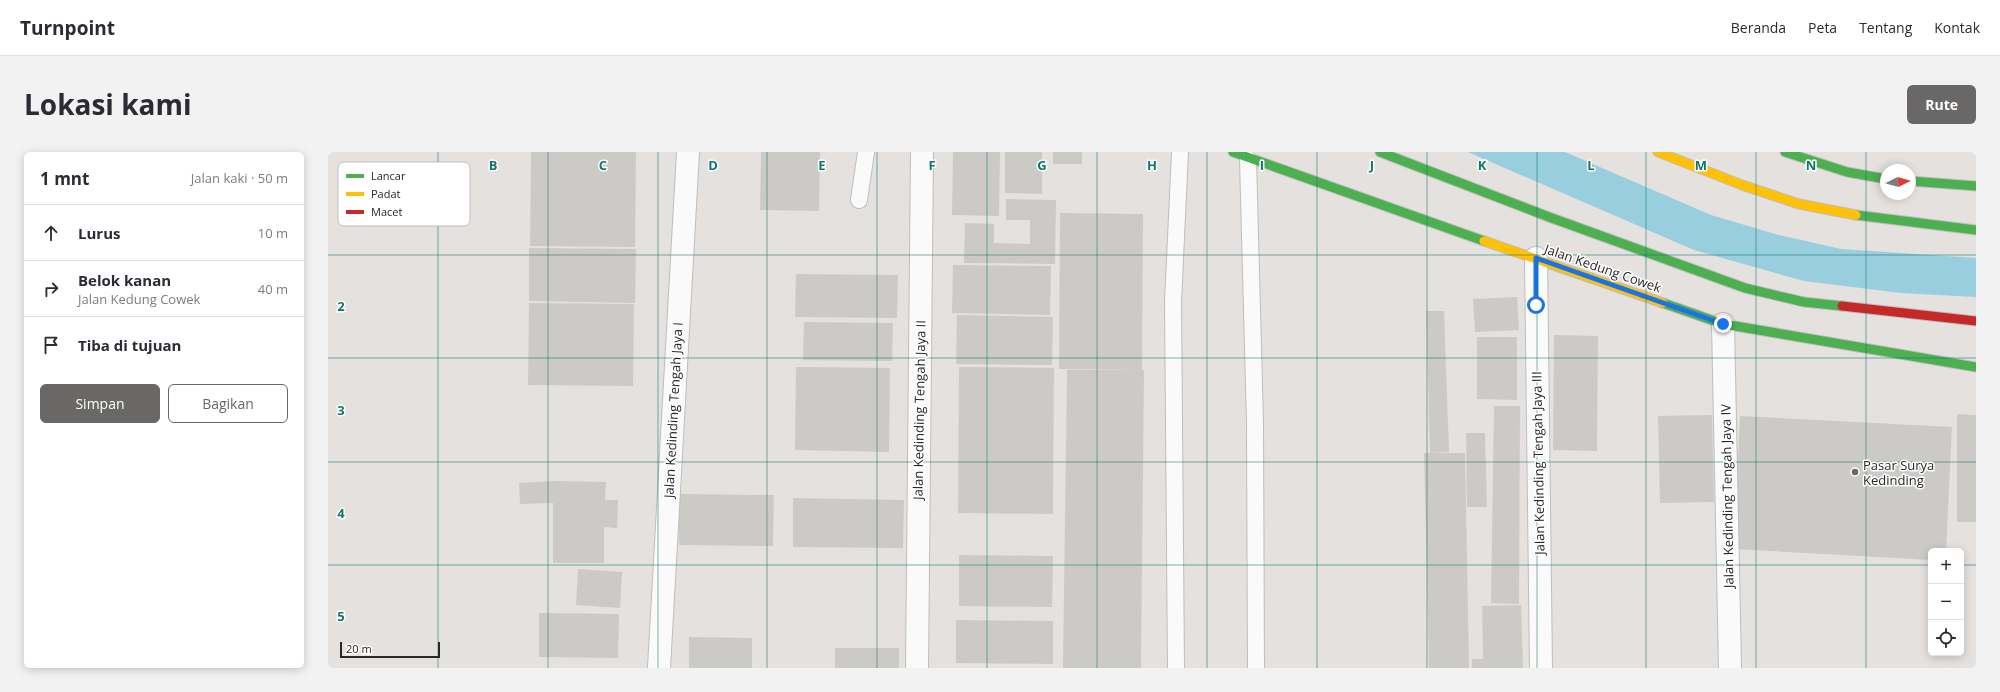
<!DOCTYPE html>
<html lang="id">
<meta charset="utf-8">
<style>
:root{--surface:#fff;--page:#f2f2f3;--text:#2b2b33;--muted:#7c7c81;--line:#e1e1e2;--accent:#696867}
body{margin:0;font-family:"Open Sans",sans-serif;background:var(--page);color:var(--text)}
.controls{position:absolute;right:12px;bottom:12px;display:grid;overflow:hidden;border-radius:6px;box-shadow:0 2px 10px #0003}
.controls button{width:36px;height:36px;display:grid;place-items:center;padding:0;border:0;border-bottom:1px solid var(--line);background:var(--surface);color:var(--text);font:20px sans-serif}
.compass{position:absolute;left:1552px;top:12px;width:36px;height:36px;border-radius:50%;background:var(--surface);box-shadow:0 2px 10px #0003;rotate:84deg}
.scale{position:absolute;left:12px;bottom:10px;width:100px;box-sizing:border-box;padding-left:4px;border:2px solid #272727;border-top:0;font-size:11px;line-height:14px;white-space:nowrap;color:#272727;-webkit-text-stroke:3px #fff;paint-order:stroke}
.stop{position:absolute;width:12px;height:12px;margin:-9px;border:3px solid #1a73e8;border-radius:50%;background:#fff}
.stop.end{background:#1a73e8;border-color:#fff;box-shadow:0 1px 4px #0008}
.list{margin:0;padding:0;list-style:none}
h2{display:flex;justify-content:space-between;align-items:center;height:52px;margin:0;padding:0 16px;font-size:17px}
h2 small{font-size:13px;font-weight:400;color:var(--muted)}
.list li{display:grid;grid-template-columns:26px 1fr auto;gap:12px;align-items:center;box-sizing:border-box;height:56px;padding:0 16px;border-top:1px solid var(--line)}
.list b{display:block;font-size:15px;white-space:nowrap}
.list p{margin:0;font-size:13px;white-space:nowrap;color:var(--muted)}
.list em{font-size:13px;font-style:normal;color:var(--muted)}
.actions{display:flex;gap:8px;padding:12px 16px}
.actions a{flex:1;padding:9px 0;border:1px solid var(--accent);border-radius:6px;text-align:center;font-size:14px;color:var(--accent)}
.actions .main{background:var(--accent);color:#fff}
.icon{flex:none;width:22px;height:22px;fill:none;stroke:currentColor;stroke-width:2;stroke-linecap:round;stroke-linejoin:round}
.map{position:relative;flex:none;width:1648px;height:516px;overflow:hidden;border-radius:6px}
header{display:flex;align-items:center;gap:24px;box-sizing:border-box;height:56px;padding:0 20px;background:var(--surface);border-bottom:1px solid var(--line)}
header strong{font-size:19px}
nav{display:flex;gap:22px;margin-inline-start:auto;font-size:14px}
.intro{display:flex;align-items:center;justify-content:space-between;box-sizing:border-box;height:96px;padding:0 24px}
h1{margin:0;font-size:28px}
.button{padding:10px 18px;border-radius:6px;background:var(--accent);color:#fff;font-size:14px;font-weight:700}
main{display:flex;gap:24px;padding:0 24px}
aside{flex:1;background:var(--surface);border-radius:6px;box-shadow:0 2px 10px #0003}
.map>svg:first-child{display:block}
.water{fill:#99cede}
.building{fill:#cccac7}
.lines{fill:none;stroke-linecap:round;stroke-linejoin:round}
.lane-casing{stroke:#bfbebe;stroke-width:18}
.street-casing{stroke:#bfbebe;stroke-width:24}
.fast-casing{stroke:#bfbebe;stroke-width:11}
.slow-casing{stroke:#bfbebe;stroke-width:11}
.jam-casing{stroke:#bfbebe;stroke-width:11}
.lane{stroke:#fbfafa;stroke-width:16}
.street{stroke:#fbfafa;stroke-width:22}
.fast{stroke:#4caf50;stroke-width:9}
.slow{stroke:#ffc107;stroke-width:9}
.jam{stroke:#c62828;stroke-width:9}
.route{stroke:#1a73e8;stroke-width:5}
.grid{fill:none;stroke:#0f766e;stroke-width:1;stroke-opacity:0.55}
.poi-dot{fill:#696867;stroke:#fff;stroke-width:1.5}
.labels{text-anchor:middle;stroke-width:3;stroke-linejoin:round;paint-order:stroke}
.street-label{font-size:13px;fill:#272727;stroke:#fff}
.poi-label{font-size:13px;fill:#272727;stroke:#fff;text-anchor:start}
.key{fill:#fff;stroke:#bebebe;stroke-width:1}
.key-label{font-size:11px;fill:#272727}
.grid-label{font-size:13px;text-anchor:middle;font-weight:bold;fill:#0f766e;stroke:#fff;stroke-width:3;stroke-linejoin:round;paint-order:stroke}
</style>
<header>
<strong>Turnpoint</strong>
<nav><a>Beranda</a><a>Peta</a><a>Tentang</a><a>Kontak</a></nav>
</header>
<div class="intro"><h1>Lokasi kami</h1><a class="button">Rute</a></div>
<main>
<aside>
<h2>1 mnt<small>Jalan kaki · 50 m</small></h2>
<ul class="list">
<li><svg class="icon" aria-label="ahead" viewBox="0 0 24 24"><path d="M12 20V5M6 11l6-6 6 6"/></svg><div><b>Lurus</b></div><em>10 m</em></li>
<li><svg class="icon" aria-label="right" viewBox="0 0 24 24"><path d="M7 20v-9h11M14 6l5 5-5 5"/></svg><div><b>Belok kanan</b><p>Jalan Kedung Cowek</p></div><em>40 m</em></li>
<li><svg class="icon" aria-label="arrive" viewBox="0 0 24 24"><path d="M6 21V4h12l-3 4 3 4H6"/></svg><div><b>Tiba di tujuan</b></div></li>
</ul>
<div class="actions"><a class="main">Simpan</a><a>Bagikan</a></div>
</aside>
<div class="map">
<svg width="1648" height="516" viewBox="0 0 1648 516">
<rect width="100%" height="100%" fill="#e4e1de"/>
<polygon class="water" points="1140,0 1237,0 1383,63 1447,82 1513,97 1648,106 1648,145 1573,141 1476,129 1366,98"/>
<g class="building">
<polygon points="203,0 308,0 307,95 202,94"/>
<polygon points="433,0 492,0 491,59 432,58"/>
<polygon points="625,0 672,0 671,64 624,63"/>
<polygon points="677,0 714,0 714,42 677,41"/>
<rect x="725" y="0" width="29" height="12"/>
<polygon points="678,47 728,48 727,112 636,111 637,71 666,72 666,91 702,92 702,68 678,68"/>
<polygon points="732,61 815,62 814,218 731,217"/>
<polygon points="201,96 308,97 307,151 201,149"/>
<polygon points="625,113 723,114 722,163 624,161"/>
<polygon points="468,122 570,123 569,166 467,165"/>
<polygon points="1189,145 1191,178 1147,180 1145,147"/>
<polygon points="201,151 306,152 305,234 200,233"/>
<polygon points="1098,159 1116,159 1121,300 1102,301"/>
<polygon points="629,163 725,165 724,213 628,212"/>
<polygon points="476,170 565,171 564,209 475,208"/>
<polygon points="1226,183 1270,184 1269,299 1225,298"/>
<polygon points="1149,185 1189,185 1189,248 1149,247"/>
<polygon points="468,215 562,216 561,300 467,298"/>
<polygon points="631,215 726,216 725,362 630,361"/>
<polygon points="739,218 816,218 813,516 735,516"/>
<polygon points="1166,254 1192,254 1191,452 1163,451"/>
<polygon points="1629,262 1648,263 1648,370 1629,370"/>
<polygon points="1384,263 1386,350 1332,351 1330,264"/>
<polygon points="1412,264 1624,275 1618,399 1603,399 1603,408 1406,397"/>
<polygon points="1138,281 1157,281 1159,355 1139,355"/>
<polygon points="1096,301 1137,301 1141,516 1101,516"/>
<polygon points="226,329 278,330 277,348 290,348 289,376 276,375 276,411 225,411 225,351 192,352 191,331"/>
<polygon points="351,342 446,343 445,394 351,393"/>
<polygon points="465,346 576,348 575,396 465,395"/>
<polygon points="631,403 725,404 724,455 631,454"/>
<polygon points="250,417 294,420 292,456 248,453"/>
<polygon points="1193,453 1195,516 1144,516 1144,507 1155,507 1154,454"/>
<polygon points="211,461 291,462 290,506 211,505"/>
<polygon points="628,468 725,469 725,512 628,511"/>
<polygon points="361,485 424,486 424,516 361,516"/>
<rect x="507" y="496" width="64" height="20"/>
</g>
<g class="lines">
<g class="lane-casing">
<g id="lane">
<polyline points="920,7 927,271 928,516"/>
<polyline points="531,48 538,0"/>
<polyline points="848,516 845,150 852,0"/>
</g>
</g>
<g class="street-casing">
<g id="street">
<polyline points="1208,106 1213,516"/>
<polyline points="1395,172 1402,516"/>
<polyline points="331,516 360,0"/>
<polyline points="589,516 594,0"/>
</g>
</g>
<g class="fast-casing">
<g id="fast">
<polyline points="905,0 1156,89"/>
<polyline points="1052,0 1221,65 1417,136 1476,150 1514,154"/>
<polyline points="1457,0 1519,20 1558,27"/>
<polyline points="1582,29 1648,34"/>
<polyline points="1528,63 1648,78"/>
<polyline points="1335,151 1395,172 1648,215"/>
</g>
</g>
<g class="slow-casing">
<g id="slow">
<polyline points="1330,0 1414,33 1471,52 1528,63"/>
<polyline points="1156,89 1335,151"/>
</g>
</g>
<g class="jam-casing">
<polyline id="jam" points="1514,154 1648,169"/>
</g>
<use href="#lane" class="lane"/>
<use href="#street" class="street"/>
<use href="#fast" class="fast"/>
<use href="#slow" class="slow"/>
<use href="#jam" class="jam"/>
</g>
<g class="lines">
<polyline class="route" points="1208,153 1208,106 1395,172"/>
</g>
<path class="grid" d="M110,0V516M220,0V516M330,0V516M439,0V516M549,0V516M659,0V516M769,0V516M879,0V516M989,0V516M1099,0V516M1209,0V516M1318,0V516M1428,0V516M1538,0V516M0,103H1648M0,206H1648M0,310H1648M0,413H1603M1633,413H1648"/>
<circle class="poi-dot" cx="1527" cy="320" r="4"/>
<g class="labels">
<g class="street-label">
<text transform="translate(1275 116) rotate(19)" y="5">Jalan Kedung Cowek</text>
<text transform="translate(345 258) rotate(-87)" y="5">Jalan Kedinding Tengah Jaya I</text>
<text transform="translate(591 258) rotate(-89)" y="5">Jalan Kedinding Tengah Jaya II</text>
<text transform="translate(1210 311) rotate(-91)" y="5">Jalan Kedinding Tengah Jaya III</text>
<text transform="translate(1399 344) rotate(-91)" y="5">Jalan Kedinding Tengah Jaya IV</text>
</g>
<g class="poi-label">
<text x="1535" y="318">Pasar Surya<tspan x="1535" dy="15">Kedinding</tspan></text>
</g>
</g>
<rect x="10" y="10" width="132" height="64" rx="6" class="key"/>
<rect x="18" y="22" width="18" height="4" fill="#4caf50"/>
<rect x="18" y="40" width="18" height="4" fill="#ffc107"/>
<rect x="18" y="58" width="18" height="4" fill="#c62828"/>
<g class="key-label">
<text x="43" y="28">Lancar</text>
<text x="43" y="46">Padat</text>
<text x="43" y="64">Macet</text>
</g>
<g class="grid-label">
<text x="165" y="18">B</text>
<text x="275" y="18">C</text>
<text x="385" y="18">D</text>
<text x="494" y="18">E</text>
<text x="604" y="18">F</text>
<text x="714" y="18">G</text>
<text x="824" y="18">H</text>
<text x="934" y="18">I</text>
<text x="1044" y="18">J</text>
<text x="1154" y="18">K</text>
<text x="1263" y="18">L</text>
<text x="1373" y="18">M</text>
<text x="1483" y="18">N</text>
<text x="13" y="159">2</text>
<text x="13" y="263">3</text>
<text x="13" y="366">4</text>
<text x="13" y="469">5</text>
</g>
</svg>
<div class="controls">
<button>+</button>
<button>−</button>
<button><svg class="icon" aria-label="locate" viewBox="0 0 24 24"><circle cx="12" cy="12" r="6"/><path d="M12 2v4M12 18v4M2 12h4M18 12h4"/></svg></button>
</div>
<svg class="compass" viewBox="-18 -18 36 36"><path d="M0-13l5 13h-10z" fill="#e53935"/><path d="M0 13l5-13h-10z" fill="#7c7c81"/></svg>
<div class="scale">20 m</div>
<div class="stop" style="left:1208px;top:153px"></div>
<div class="stop end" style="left:1395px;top:172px"></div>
</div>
</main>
